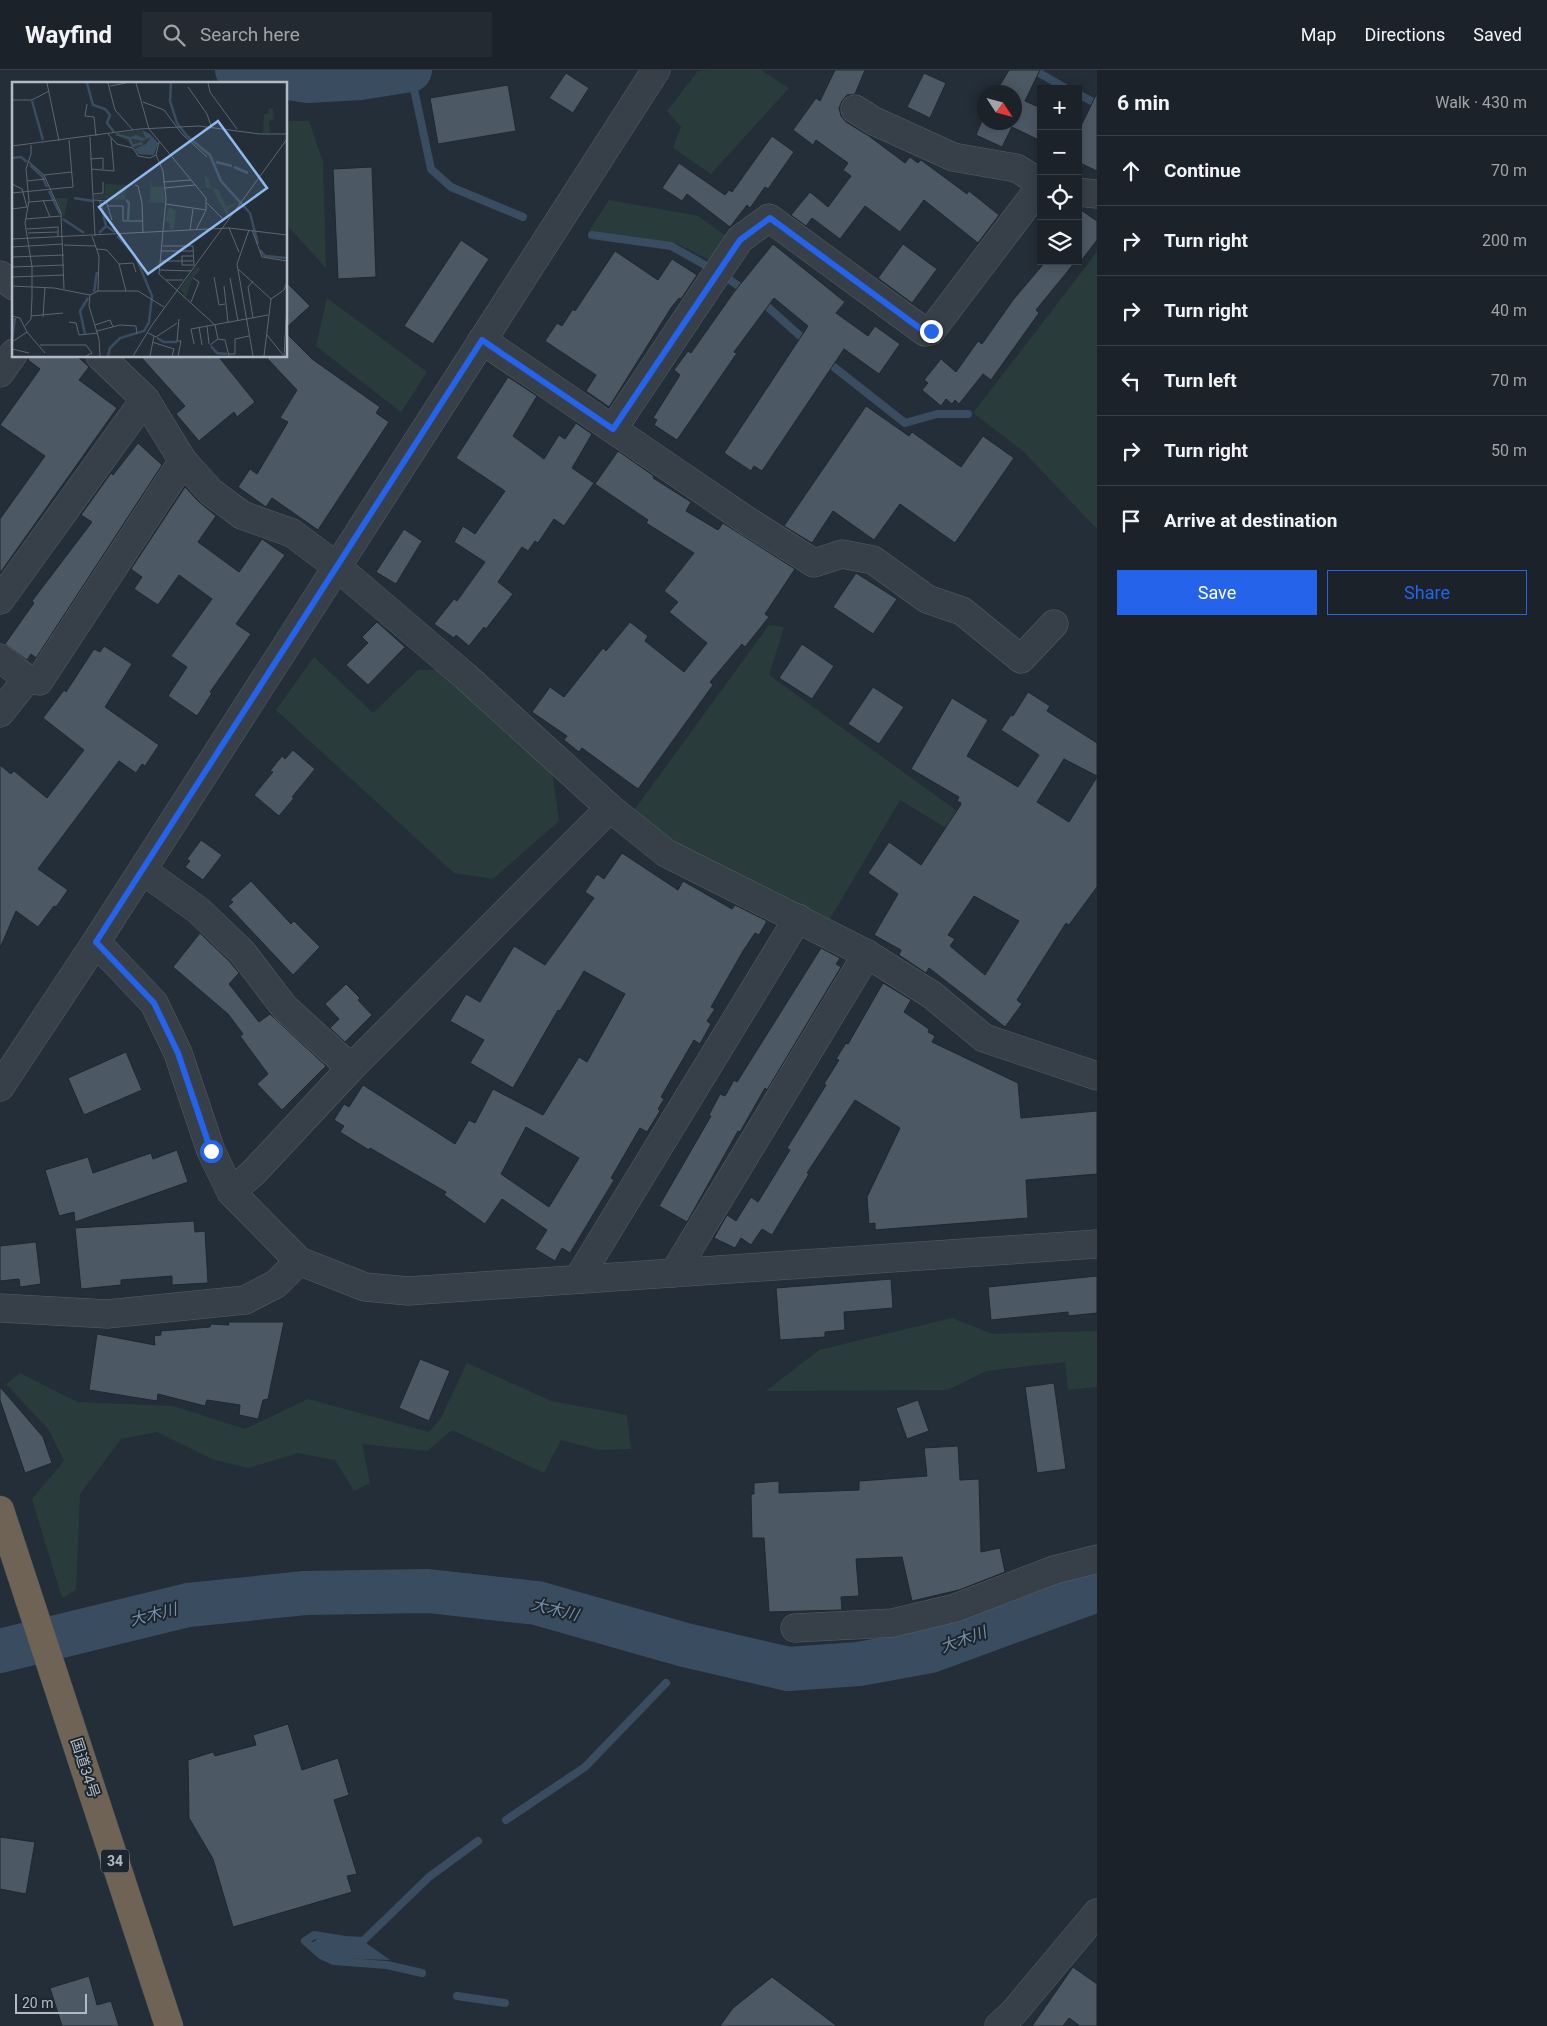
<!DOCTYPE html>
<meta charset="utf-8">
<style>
:root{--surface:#1b222a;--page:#242a32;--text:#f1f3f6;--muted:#a0a4a8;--line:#393f47;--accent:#2563eb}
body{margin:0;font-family:Roboto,"Noto Sans JP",sans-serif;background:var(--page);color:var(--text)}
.controls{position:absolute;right:15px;top:15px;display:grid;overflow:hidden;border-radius:0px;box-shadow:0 2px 12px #0003}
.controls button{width:45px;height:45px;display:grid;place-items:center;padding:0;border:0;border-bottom:1px solid var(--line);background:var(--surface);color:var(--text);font:25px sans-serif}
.compass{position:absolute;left:977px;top:15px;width:45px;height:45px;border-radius:50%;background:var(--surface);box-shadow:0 2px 12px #0003;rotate:126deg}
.scale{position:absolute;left:15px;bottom:12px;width:72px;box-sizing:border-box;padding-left:5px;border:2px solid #b2bbc5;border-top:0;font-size:14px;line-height:18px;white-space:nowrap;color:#b2bbc5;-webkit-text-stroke:4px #1d252e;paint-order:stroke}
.stop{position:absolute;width:15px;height:15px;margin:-11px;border:4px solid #2563eb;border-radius:50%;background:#fff}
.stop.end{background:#2563eb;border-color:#fff;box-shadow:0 1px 5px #0008}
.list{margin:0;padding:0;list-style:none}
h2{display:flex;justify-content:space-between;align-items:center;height:65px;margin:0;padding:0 20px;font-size:21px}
h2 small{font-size:16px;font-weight:400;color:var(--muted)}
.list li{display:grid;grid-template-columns:32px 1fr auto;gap:15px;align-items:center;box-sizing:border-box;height:70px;padding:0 20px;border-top:1px solid var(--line)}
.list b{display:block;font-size:19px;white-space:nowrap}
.list em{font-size:16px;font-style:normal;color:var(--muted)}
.actions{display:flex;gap:10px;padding:15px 20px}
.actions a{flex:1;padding:11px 0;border:1px solid var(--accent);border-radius:0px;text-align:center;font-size:18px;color:var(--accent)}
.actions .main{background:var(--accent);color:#fff}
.icon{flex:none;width:28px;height:28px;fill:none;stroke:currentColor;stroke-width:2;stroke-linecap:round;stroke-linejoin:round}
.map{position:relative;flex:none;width:1097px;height:1956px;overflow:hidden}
header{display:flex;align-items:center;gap:30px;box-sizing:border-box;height:70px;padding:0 25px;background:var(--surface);border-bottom:1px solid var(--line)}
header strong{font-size:24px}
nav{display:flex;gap:28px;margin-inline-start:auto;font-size:18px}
.search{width:350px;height:45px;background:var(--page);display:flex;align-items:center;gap:12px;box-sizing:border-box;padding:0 18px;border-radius:0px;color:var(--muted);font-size:19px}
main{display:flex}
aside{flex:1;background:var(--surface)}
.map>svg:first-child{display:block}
.green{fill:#293c3b}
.water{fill:#3a4d60}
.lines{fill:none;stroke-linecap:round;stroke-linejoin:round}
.stream{stroke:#3a4d60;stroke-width:8}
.river{stroke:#3a4d60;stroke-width:44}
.building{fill:#4c5864;stroke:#1f2730;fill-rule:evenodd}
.minor-casing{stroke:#555e67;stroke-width:29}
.highway-casing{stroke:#424b54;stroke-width:29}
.minor{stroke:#374049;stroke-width:28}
.highway{stroke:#6e6355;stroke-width:28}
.route{stroke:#2563eb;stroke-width:6}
.labels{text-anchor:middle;stroke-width:4;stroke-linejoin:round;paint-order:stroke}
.shield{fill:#1d252e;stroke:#858e98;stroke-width:1}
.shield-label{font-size:14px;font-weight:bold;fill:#b2bbc5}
.street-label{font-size:15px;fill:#b2bbc5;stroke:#1d252e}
.water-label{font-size:16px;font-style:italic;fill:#758da6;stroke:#1d252e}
.inset-river{fill:none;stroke:#3a4d60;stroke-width:2.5}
.inset-road{fill:none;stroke:#5d6670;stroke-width:1}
.view{fill:#8eb8ee;fill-opacity:0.15;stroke:#8eb8ee;stroke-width:2.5}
.inset-edge{fill:none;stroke:#b2bbc5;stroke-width:2.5}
</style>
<header>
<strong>Wayfind</strong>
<div class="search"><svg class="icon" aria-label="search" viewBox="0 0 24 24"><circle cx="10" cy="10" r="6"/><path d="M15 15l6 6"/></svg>Search here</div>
<nav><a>Map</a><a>Directions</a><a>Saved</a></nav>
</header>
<main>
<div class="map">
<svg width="1097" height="1956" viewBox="0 0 1097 1956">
<rect width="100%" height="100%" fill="#242e38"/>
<g class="green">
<polygon points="715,0 761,0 789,18 711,104 673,78 681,57 667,41 698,1"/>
<polygon points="286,51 309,51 323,92 326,198 286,154"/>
<polygon points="609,130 698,146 726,166 709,190 676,173 589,161"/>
<polygon points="1097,182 1097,459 1023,381 973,343"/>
<polygon points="327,228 427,302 401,342 316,276"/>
<polygon points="769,555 784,557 769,605 1011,780 1004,793 900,730 830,849 666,772 632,743"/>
<polygon points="314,587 373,643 418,600 441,600 552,700 559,751 493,809 454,803 276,640"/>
<polygon points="952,1248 992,1264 1097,1261 1097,1317 1068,1320 1065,1292 986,1301 948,1320 766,1321 819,1280"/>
<polygon points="467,1293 551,1331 627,1345 631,1379 599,1380 561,1370 544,1403 452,1360 427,1381 362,1374 370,1413 354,1421 335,1390 298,1383 248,1398 212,1389 157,1362 121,1369 80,1424 76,1520 62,1528 32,1429 64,1391 49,1360 6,1314 20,1303 77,1332 173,1336 245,1359 308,1329 429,1362 441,1348"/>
</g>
<polygon class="water" points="318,1869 366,1873 390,1890 333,1888 310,1874"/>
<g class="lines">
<g class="stream">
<polyline points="1034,0 1067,19"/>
<polyline points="414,19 431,99 451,117 523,147"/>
<polyline points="1078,24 1097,34"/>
<polyline points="592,165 671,176 705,195"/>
<polyline points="730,210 747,222"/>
<polyline points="761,231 808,273"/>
<polyline points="825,290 905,353 937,344 968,344"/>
<polyline points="506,1750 585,1697 666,1613"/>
<polyline points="422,1903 387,1895 334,1891 321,1885 305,1871 314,1865 345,1870 363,1871 429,1807 478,1771"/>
<polyline points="457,1926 505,1933"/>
</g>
<g class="river">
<polyline points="237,0 308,11 360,8 410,0"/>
<polyline points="0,1581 188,1535 305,1523 428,1521 537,1533 685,1575 788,1599 859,1594 930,1581 1097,1520"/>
</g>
</g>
<g class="building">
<polygon points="835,0 865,0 855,24 847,25 842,31 839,38 841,46 846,52 869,66 905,93 910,87 918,93 921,90 967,124 969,121 999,145 978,173 924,130 900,162 865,136 840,169 812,148 806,156 791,145 810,122 828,137 851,106 843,100 848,93 816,70 813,75 793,60 816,28 820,31"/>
<polygon points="1009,0 1040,0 1025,31 1041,38 1041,71 1012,57 1002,77 976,65 984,46 984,52 1014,52 1014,22 996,22"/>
<polygon points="566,3 589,18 573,43 549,28"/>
<polygon points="924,3 946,13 930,48 907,37"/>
<polygon points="508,15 516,61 438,74 430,28"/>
<polygon points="1097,23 1097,101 1078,92 1078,62"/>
<polygon points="772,66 794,82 768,119 765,117 750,138 747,135 730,157 687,124 682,131 662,118 679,93 725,125 729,120 732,122"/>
<polygon points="372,97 376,207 338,209 333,99"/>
<polygon points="1078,138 1097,151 1097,170 1078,195"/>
<polygon points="461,170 489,189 433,274 404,256"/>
<polygon points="773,174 845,232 836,243 868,266 875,256 900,274 879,304 844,279 762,401 754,396 751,401 724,383 808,256 774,228 734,282 737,283 677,370 654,355 657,350 653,348 680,305 674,300 688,281 691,283 734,222"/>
<polygon points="903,174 937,199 912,233 878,208"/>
<polygon points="615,181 658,210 672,189 697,205 681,229 679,228 671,238 609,337 586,321 596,305 545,271 557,253 562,256 573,239 575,241"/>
<polygon points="1046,191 1076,191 1036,240 1039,243 991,310 983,304 959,334 955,330 952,334 946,329 941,336 922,320 928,313 924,310 941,289 956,302 978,271 982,274 1013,230"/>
<polygon points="286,212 310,236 286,258"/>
<polygon points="286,263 312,289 380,337 376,343 389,352 318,460 272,428 266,437 238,417 250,399 257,404 288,352 280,348 297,320 265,286 286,286"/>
<polygon points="29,286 77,286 89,297 79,310 117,338 0,503 0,449 45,386 0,355 40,299 28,290"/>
<polygon points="140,286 218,286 255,332 237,347 234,342 199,371 176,344 185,336"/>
<polygon points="508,307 537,326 513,366 544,389 559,365 565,369 576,353 592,364 572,398 594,413 564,456 554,449 538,473 535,471 528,481 522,477 498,512 513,524 486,559 484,557 469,576 456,565 454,568 434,554 454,529 457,531 485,492 454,472 463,456 475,464 505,421 456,388"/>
<polygon points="866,336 909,366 912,362 961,397 983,366 1014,388 955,473 900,434 874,470 833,441 812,473 784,456"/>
<polygon points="138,373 162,395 36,588 31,584 27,590 5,574 34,533 32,531 92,452 81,445 111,403 113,405"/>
<polygon points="618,381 654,406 653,408 691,432 686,441 718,460 723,453 795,499 765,544 769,547 745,577 742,574 710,612 713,615 638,719 582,678 579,682 564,670 567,666 532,642 550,617 564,627 603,578 606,581 630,552 648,566 645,571 684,602 707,573 669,542 678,532 664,521 694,483 646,453 648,450 595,414"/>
<polygon points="185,417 199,432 216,446 198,472 239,502 262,469 285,485 236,554 251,564 210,622 212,623 197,646 168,626 187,597 171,586 212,529 179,505 158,535 134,519 142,507 131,499"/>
<polygon points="404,459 422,471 396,514 376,502"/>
<polygon points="856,503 897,529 873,564 833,537"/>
<polygon points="377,552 405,577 368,615 346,595 368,573 362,567"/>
<polygon points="802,574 834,596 812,629 779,608"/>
<polygon points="104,576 132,594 105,637 159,675 145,696 142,694 136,703 119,691 38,799 68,820 56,837 54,836 38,857 16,841 0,878 0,695 11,704 14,701 47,728 84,680 43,648 64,620 66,622 94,579 100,582"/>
<polygon points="873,617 904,637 879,674 848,654"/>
<path d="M1028,622L1050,636L1047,641L1097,673V706L1064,689L1037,732L1069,752L1097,707V817L1069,855L1066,853L1017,930L1022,934L1005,957L929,898L926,903L899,885L901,880L874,865L898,824L868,803L889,772L921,795L960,736L961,733L957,731L959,727L911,699L952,628L988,650L967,686L1018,717L1039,685L1001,660L1011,645L1013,646ZM974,826L1019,851L985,905L950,876L955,869L948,865Z"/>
<polygon points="293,680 315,699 292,727 294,728 279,746 254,725 273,702 270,701 282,686 285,689"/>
<polygon points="201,770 222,785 203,810 185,797 190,791 187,789"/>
<path d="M622,783L678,820L683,811L732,839L735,835L767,851L759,865L755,863L743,881L711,937L715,939L707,951L711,954L700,974L694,970L661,1027L664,1029L658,1039L660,1041L647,1062L640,1058L611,1108L614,1110L570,1183L562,1178L555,1191L535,1179L547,1160L502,1129L485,1154L444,1125L446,1122L370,1078L369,1080L340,1062L344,1056L334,1050L344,1034L349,1037L363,1015L455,1074L469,1050L475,1053L493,1019L543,1045L579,987L587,992L625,924L584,901L560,941L558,940L513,1018L470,993L484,970L450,951L466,924L480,932L514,876L545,895L594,828L585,822L597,804L604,809ZM526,1057L579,1088L549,1137L501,1104Z"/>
<polygon points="251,811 291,854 294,851 320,877 293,905 228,836 233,832 230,830"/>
<polygon points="200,863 230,892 239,903 229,914 259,952 270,944 326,996 282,1040 257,1014 268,1004 240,966 243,964 228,944 173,897"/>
<polygon points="821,878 840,888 836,894 841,897 767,1020 765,1018 740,1062 738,1061 687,1152 659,1136 711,1046 709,1045 720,1024 725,1026 734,1010 737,1012"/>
<polygon points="883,913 911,930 904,942 929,959 928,962 935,966 932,972 1018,1013 1021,1048 1097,1041 1097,1104 1026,1110 1028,1148 875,1160 875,1153 869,1154 867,1127 900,1058 855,1030 807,1103 809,1104 772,1165 762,1159 751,1175 741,1168 735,1178 714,1168 727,1145 736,1151 751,1127 758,1132 790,1080 787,1078 826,1015 824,1014 839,990 836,989 846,973 848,974"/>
<polygon points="346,914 360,928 358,930 372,945 345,972 330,958 339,949 325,934"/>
<polygon points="126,982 142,1020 84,1045 68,1008"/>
<polygon points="177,1080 188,1112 75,1152 74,1142 59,1146 45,1100 88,1087 93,1103 151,1083 153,1089"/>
<polygon points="194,1151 195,1162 205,1161 208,1213 172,1215 172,1206 121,1210 121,1215 81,1219 75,1158"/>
<polygon points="36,1172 41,1214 20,1217 19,1209 0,1211 0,1176"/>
<polygon points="1097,1206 1097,1243 1068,1246 1068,1242 991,1250 988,1217"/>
<polygon points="891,1209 893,1238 844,1242 845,1260 825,1262 825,1267 780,1270 776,1218"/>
<polygon points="228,1252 284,1252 268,1329 263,1330 258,1349 239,1345 240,1335 207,1330 205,1336 158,1324 157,1331 89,1320 97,1264 155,1275 154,1266 161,1265 161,1261 210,1257 211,1254 229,1255"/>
<polygon points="420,1289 450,1301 429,1351 399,1338"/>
<polygon points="1054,1313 1066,1399 1037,1403 1025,1317"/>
<polygon points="0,1317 43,1367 52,1393 25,1403 0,1330"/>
<polygon points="918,1330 929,1361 907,1369 896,1338"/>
<polygon points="958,1376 960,1410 979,1409 981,1482 1000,1478 1005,1502 959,1520 912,1531 902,1487 856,1489 859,1526 841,1527 842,1540 769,1542 764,1468 752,1468 751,1424 754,1424 754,1413 779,1411 779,1423 859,1420 859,1411 927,1406 924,1378"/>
<polygon points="288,1654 302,1700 338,1688 349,1725 334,1730 357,1804 347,1806 352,1822 233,1857 213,1789 189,1748 188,1690 213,1682 215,1686 256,1675 253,1665"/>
<polygon points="0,1767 35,1772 26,1824 0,1819"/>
<polygon points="1073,1897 1097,1914 1097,1956 1080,1956 1069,1948 1063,1956 1032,1956"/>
<polygon points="89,1906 97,1935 111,1931 119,1956 62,1956 50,1918"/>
<polygon points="772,1907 837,1956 720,1956 733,1938"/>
</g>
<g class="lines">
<g class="minor-casing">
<g id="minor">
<polyline points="855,39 874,51 953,87 1016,98 1041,113"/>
<polyline points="1078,122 1097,124"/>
<polyline points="0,205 14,216"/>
<polyline points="482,270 749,452 814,493 842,484 873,490 927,529 962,541 1021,589 1054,554"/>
<polyline points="100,286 145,329 183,391 211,422 242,445 292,463 336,496 465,606 610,738 666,783 867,884 932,925 984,968 1097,1006"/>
<polyline points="0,303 14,283"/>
<polyline points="613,359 740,169 769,148 925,262 931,261 1041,116"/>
<polyline points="0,530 145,329"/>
<polyline points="0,588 27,609"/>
<polyline points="0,643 27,609 39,611 183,391"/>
<polyline points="142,800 198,840 242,882 285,938 351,998"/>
<polyline points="96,872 154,933 178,983 211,1081 231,1122 299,1191 365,1217 408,1221 1097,1174"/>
<polyline points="0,1017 96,872 656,0"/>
<polyline points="231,1122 253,1103 351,998 610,738"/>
<polyline points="674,1203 867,884"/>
<polyline points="578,1209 798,848"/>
<polyline points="0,1238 107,1244 245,1230 276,1214 299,1191"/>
<polyline points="795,1558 892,1553 955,1538 1054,1500 1097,1489"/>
<polyline points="999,1956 1014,1942 1097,1843"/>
</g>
</g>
<g class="highway-casing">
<polyline id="highway" points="0,1440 169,1956"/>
</g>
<use href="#minor" class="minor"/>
<use href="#highway" class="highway"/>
</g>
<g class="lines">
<polyline class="route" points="211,1081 178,983 154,933 96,872 482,270 613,359 740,170 770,148 925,262 931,261"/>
</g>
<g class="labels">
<rect class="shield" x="101" y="1779.5" width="28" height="23" rx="4"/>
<g class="shield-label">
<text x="115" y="1796">34</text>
</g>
<g class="street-label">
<text transform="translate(85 1698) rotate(72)" y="5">国道34号</text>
</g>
<g class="water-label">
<text transform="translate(555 1539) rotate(14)" y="6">大木川</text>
<text transform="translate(153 1544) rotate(-14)" y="6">大木川</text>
<text transform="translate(963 1569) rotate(-20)" y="6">大木川</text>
</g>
</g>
<g transform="translate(12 12)">
<rect width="275" height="275" fill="#242e38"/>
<path d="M257,26L261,27L262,38L257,39L258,51H251L252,32H256ZM129,48L138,52L146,61L142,73H128L114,58L103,52ZM192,93L197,97L198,104L206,108L214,124L226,121L217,127L215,134L200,106H194ZM139,96L140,105L151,104L153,121L135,120L138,118ZM93,102L115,103L113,118L83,117L82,113L93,112ZM43,116H56L52,135L51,134ZM157,125L164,129L162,147H157L158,141L153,139ZM185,184L189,187L180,197L174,215L168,207Z" fill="#293c3b"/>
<path d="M130,48L138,52L146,61L142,73L126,72L123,67L134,62L139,55L131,59L116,56L124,53L134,57Z" fill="#3a4d60"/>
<path class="inset-river" d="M75,1L81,23L93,27L98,33L95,41L102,50M159,1L158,19L165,41L175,54L198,73L209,99L238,131L246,162M20,19L31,58M104,52L117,56L121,64L129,61L130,63M0,76L9,75L15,80M204,80L220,84M18,83L30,94L35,105M222,85L236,91M37,109L48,132M62,116L81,119M114,118L117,121L116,138M88,119L94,144M51,137L72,151M87,151L94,144L103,150M248,168L253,174L275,176M82,210L85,190M73,252L68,229L76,216M145,256L152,260H165M0,258L3,236M199,264L205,271L215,272M96,274L98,266L108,256L132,249L137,240L140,214L123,173L105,154"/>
<path class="inset-road" d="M35,1L47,59M96,1L103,28L121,48M124,1L137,47L194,116V128L184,148M196,1L198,10L225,47M98,4L114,1M176,5L195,32L199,44M0,18H20L37,9M131,20L152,28L170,52L195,75M75,22L73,34L82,35L84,54M96,52L105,62L121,66L126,74L138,76L144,73M78,55L83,154M147,60L144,73L151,89L154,117L147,192L203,243L206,257M0,64L128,47L187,44L248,52H275M78,77L91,76V87M17,80L32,93L49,131L52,207M79,87L102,89L99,56M32,93L60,90M15,99L33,97M151,100L179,98M0,102L10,107L15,125L0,127M123,103L126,104L130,121L131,151M152,106L183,103M0,111L61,105L57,58M81,112L91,111V100M31,118L38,135M82,118L94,119L100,138M17,120L42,118M195,121L212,138M154,122L194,128M96,124H111V139H130M14,137L49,134M217,146L227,170M15,147L46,145V154M178,148L181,127M237,148L225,182L241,274M240,148L250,175L275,179M16,151L46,150M80,154L87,174L86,209M0,157L217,146L275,153M52,163L83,164M151,164H181L182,184M0,165L51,162M85,167L95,168L107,182L114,209M149,169H181M0,175L52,173M148,179H181M107,182L121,181L124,190M181,183H170V174H181M0,185L52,183M226,187L259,217M148,188L179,189M0,195L52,193M202,195L207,223L213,222M218,196L226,239M154,198H171M241,199L236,205L241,236M0,204L42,206L78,213L86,209H126L152,225M212,204L216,240M78,213L77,224L87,257L88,274M179,220L187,200L181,196M0,234L8,236L15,250L33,271M19,234L51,231M31,235L33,205M57,240L64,241L67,253L86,251M83,243L98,238L101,245M13,244L19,237L20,215V185L13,141L17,119L14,87L19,72V63M195,244L197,262M187,245L190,263M85,249L108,243L124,244L125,252M136,251L144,255L165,241M255,253L271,273M0,260L15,250M140,260L162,267L160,274M182,262L179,247L256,233M28,263H74L80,271L74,274M198,263L206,257L213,258L217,274M0,267L17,271M217,272H223V257L237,254M121,274L140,243L275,57M138,274L142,254M166,274L169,259H165L167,237M252,274L259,217L272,208L275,200M272,274L275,224"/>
<path class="view" d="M206,39L255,106L136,192L87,125Z"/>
<rect width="275" height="275" class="inset-edge"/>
</g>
</svg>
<div class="controls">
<button>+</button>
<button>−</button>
<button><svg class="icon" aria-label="locate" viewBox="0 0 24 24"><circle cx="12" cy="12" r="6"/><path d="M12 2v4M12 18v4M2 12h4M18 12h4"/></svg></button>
<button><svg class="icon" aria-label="layers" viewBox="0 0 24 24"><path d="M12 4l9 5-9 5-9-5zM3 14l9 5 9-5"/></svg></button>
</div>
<svg class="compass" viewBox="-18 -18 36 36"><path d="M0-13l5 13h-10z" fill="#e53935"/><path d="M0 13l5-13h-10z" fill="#a0a4a8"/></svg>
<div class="scale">20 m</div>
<div class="stop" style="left:211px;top:1081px"></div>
<div class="stop end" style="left:931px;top:261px"></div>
</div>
<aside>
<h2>6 min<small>Walk · 430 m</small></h2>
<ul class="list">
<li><svg class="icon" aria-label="ahead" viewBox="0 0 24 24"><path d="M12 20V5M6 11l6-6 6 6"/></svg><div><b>Continue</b></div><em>70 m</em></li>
<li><svg class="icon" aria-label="right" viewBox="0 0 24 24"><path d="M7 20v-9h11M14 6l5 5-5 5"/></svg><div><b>Turn right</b></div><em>200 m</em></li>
<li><svg class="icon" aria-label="right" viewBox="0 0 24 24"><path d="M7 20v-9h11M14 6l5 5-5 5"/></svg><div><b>Turn right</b></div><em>40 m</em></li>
<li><svg class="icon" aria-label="left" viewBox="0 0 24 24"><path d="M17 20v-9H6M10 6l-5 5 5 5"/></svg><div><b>Turn left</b></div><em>70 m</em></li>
<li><svg class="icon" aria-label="right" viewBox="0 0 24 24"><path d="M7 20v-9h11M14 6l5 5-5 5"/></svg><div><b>Turn right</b></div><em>50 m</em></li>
<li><svg class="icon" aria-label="arrive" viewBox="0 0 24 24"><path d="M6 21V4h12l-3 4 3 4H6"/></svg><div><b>Arrive at destination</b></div></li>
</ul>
<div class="actions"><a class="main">Save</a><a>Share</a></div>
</aside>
</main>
